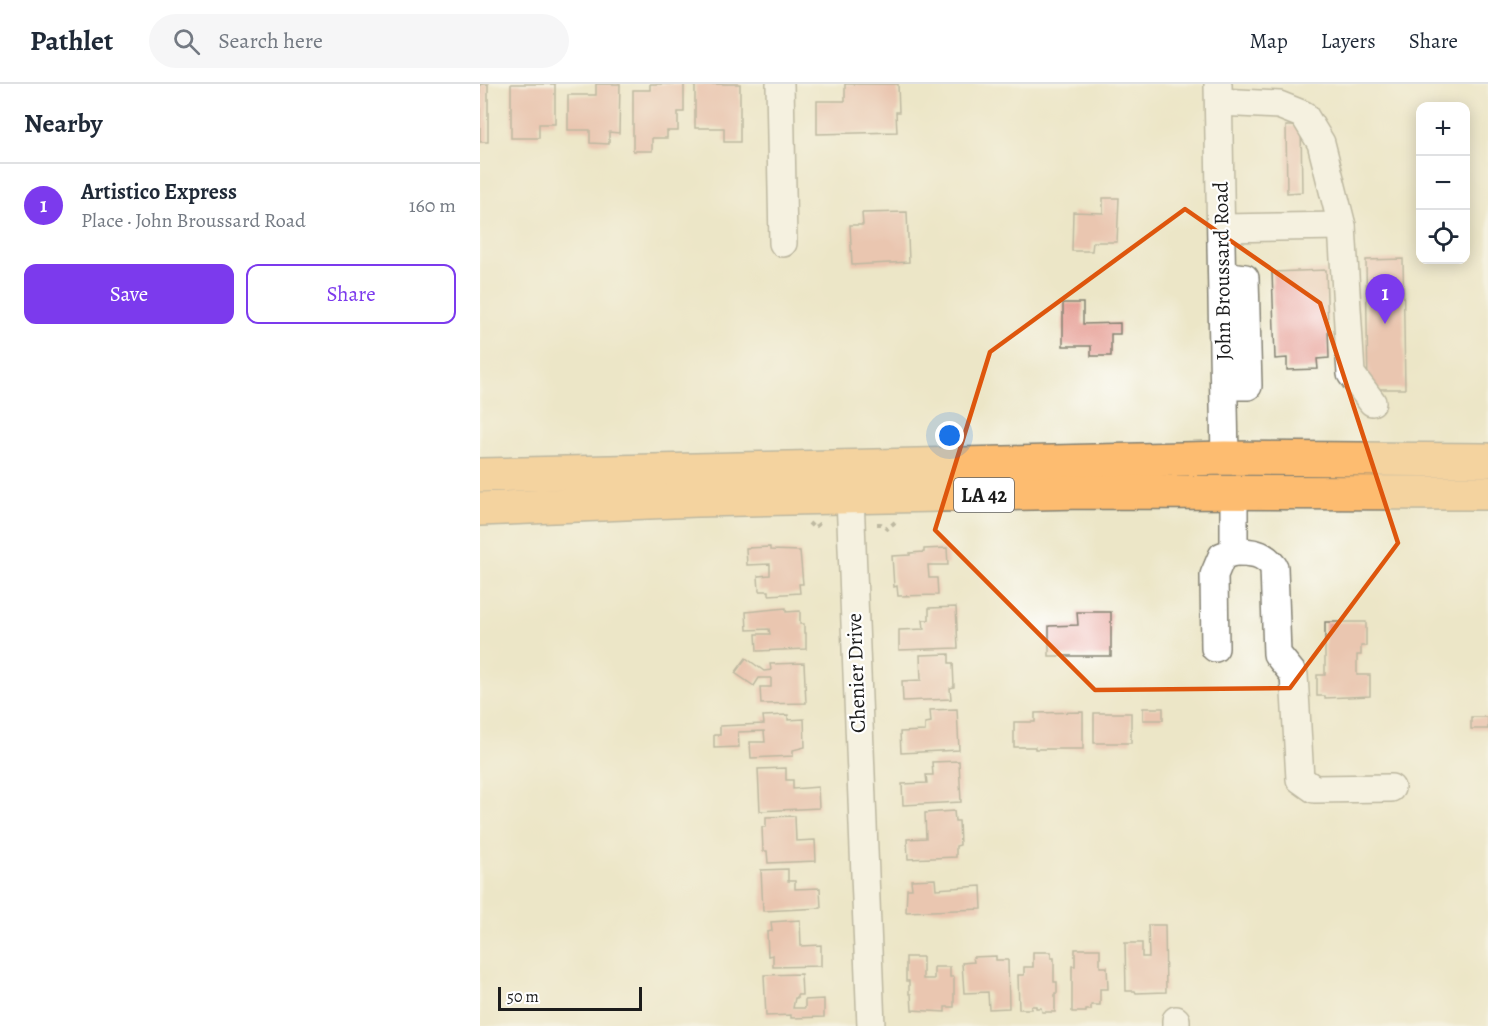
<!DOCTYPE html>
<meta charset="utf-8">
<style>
:root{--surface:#fff;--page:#f6f6f7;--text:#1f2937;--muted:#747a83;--line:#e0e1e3;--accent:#7c3aed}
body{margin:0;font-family:Alegreya,serif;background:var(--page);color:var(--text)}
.controls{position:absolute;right:18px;top:18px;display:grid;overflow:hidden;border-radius:12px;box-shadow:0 3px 15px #0003}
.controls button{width:54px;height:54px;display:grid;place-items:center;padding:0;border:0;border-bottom:2px solid var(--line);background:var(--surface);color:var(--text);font:30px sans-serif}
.scale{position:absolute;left:18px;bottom:15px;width:144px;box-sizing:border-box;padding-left:6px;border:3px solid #1c1c1c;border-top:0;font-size:16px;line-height:21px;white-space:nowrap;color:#1c1c1c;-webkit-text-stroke:4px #fff;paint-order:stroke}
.you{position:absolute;left:470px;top:352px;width:21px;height:21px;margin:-15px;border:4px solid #fff;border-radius:50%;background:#1a73e8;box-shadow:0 0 0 9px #1a73e833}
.badge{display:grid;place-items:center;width:39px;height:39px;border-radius:50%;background:var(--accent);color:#fff;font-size:20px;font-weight:700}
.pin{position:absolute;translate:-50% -50px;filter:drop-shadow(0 2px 3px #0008)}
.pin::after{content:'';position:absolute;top:32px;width:21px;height:18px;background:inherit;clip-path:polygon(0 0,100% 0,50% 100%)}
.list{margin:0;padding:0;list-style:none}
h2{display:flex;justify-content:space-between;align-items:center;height:78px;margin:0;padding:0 24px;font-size:26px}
h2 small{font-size:20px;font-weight:400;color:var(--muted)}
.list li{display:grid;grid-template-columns:39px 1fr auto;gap:18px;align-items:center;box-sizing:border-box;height:84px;padding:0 24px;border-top:2px solid var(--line)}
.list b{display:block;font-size:22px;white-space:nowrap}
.list p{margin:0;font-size:20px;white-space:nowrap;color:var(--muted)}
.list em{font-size:20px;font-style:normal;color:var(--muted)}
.actions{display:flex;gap:12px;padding:18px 24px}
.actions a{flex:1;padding:14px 0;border:2px solid var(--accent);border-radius:12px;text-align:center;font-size:21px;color:var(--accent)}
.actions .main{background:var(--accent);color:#fff}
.icon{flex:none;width:33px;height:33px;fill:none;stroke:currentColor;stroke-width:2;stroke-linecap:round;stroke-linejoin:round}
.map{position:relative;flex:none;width:1008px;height:942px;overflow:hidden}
header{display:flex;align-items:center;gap:36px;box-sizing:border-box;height:84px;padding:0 30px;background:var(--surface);border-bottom:2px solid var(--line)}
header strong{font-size:28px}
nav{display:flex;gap:33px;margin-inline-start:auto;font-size:21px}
.search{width:420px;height:54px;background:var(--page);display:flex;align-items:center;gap:15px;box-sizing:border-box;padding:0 21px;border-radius:33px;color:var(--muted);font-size:22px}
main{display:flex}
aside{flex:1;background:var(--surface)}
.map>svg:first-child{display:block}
.building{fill:#e69f94}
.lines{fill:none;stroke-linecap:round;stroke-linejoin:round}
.minor-casing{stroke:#848172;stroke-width:30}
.major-casing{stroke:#848172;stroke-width:36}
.path{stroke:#848172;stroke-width:4;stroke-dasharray:4.5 4.5;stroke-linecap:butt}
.minor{stroke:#fff;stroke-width:27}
.major{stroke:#fdbc6f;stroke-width:33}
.marked{fill:none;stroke:#de560d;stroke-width:4.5;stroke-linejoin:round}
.labels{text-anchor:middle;stroke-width:4.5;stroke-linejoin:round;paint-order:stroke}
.shield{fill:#fff;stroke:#606060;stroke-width:1.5}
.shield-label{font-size:20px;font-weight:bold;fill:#1c1c1c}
.street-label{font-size:21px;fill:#1c1c1c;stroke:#fff}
</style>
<header>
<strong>Pathlet</strong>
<div class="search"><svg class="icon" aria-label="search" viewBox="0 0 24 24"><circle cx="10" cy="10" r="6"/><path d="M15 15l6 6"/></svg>Search here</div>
<nav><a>Map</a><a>Layers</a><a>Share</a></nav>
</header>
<main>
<aside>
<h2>Nearby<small></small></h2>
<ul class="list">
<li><span class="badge">1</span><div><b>Artistico Express</b><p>Place · John Broussard Road</p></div><em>160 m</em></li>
</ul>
<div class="actions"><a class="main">Save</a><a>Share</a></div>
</aside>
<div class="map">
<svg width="1008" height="942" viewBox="0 0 1008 942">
<rect width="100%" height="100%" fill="#fff"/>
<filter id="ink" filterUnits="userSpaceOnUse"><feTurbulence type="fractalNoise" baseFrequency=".0167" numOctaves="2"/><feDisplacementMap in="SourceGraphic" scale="12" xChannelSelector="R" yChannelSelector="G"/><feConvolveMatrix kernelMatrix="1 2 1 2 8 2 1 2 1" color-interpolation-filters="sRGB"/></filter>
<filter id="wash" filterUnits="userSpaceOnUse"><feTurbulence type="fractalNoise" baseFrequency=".008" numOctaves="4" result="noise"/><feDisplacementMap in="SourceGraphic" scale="24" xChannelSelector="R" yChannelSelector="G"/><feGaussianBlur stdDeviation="1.35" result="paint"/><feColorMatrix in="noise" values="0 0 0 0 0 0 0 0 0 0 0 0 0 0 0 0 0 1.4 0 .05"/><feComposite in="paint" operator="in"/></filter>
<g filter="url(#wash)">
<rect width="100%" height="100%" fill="#ece6c7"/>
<g id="blocks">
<g class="building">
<rect x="0" y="0" width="8" height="58"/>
<polygon points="31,0 75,0 75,40 59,40 59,54 31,54"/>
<polygon points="116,0 140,0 139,49 129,48 129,60 110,59 110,46 88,46 88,11 116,11"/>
<polygon points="170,0 204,0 204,28 198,28 198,47 187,47 187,54 172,54 172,67 153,67 153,6 170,6"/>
<polygon points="215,0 260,0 260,58 244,58 244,44 215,44"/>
<polygon points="365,0 418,0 419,28 416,28 417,48 337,50 337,17 365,17"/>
<polygon points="806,42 821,42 822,108 807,109"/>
<polygon points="623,114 639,114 637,158 613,158 612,167 592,167 593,128 623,129"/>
<polygon points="427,128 429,178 372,181 370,141 383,141 382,129"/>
<polygon points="923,175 925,305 888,305 886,176"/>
<polygon points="846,186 849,274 837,275 838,285 807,286 807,274 795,275 792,188"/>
<polygon points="583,219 603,219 603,240 640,239 640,250 631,250 631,272 611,272 611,262 583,262"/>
<polygon points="290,463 290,466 320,467 323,500 319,500 320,509 289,511 289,507 279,507 278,492 290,491 290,480 267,481 266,464"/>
<polygon points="467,464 468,481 448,481 449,494 457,494 458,511 418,512 417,502 414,503 412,472 430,471 430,469 444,468 444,465"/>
<polygon points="476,523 478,564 419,566 419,546 444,545 443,536 449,536 449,524"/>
<polygon points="306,524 306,528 320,527 320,540 324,540 324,549 326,549 326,565 277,567 276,550 290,550 289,545 267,546 266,528"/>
<polygon points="597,528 631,528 631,572 569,572 569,542 598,541"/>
<polygon points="845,538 886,538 886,562 881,562 881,571 877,571 877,591 890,591 890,612 845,614 845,612 837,612 837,591 845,591"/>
<polygon points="469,570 469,579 473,579 474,603 470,604 471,615 423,617 422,597 441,596 440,571"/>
<polygon points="266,574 284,587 291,586 290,580 324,579 326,619 281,620 280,603 291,603 291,594 279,594 274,602 255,589"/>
<rect x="663" y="624" width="20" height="12"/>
<polygon points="477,625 479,666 421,669 420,648 445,647 445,639 451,638 450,626"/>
<polygon points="603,628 603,665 555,665 555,663 534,663 534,638 555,638 555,629"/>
<rect x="614" y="629" width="37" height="30"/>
<polygon points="308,631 308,636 324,635 325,663 313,666 313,672 271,674 270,658 285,658 284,647 258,648 259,663 234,664 234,651 240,651 240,642 284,640 283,632"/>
<rect x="991" y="633" width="17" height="12"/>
<polygon points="479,677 481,718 423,721 422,700 447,699 446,691 453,691 452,678"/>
<polygon points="306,684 306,696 313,696 313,705 338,703 339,724 280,727 278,685"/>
<polygon points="474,727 475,737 479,737 480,761 476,762 476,773 428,775 427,755 446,754 445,729"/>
<polygon points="315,732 316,757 335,756 336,777 288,779 287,767 283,767 282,743 286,743 286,733"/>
<polygon points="308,785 308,797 315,797 315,805 340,804 341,824 283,827 281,786"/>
<polygon points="455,795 456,805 501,802 502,825 426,828 427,805 432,805 431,796"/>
<polygon points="320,836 321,862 341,861 341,882 293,883 293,871 288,872 287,848 292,847 291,838"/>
<polygon points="668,841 685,841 686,908 656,909 655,907 646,907 645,859 662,859 662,873 669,873"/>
<polygon points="595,865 620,865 620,883 627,883 628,905 620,905 620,921 611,921 611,926 606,926 606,928 592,928 592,882 595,882"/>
<polygon points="553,868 571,868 571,874 574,874 574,898 577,898 577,909 575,909 575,928 562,928 561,924 556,924 556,922 551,922 551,925 539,925 538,891 544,891 544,883 553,883"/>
<polygon points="516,872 516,876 528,876 529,924 509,925 508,908 484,909 482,879 494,878 493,873"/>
<polygon points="426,873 443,873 443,895 454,895 454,883 470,883 470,893 474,893 474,923 465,923 465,928 432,926 431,910 429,910 429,897 426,897"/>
<polygon points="321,890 322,911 317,911 317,914 315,914 313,924 325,924 325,916 344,915 344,933 311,934 311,931 286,932 284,891"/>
</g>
</g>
</g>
<g filter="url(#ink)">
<use href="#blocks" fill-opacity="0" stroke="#848172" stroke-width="1.5"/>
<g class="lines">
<g class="minor-casing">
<g id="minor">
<polyline points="300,0 303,159"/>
<polyline points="738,0 745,374"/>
<polyline points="739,18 799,21 824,31 841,59 862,142 871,290 892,318"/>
<polyline points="742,144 862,142"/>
<polyline points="743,191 765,194 768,302 744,302"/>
<polyline points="386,399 370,413 391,942"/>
<path d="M754,410V468C771,468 783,468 794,483L797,570L814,591L820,695L834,705L911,704"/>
<polyline points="735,564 734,491 742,472 754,468"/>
<polyline points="696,936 696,942"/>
</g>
</g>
<g class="major-casing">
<g id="major">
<polyline points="0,391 745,374 1008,376"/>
<polyline points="0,425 217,416 605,408 1008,409"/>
</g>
</g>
<g class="path">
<polyline points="329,439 334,444 339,440 342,440"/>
<polyline points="397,440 401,440 407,445 415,438"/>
</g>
<use href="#minor" class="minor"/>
<use href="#major" class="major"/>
</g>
</g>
<path d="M0 0H1008V942H0ZM705,125L840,219L918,459L810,604L615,606L455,446L510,268Z" fill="#ece6c7" fill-opacity=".55" fill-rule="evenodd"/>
<path class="marked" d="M705,125L840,219L918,459L810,604L615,606L455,446L510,268Z"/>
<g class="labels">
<rect class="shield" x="474" y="394" width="60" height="34" rx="4.5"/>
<g class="shield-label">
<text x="504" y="418">LA 42</text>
</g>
<g class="street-label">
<text transform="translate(742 187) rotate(-91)" y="7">John Broussard Road</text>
<text transform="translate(376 589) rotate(-92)" y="7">Chenier Drive</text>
</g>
</g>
</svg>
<div class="controls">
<button>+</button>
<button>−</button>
<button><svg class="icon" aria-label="locate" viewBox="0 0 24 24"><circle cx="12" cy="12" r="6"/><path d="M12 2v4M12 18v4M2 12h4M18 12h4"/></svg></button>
</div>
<div class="scale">50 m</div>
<div class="you"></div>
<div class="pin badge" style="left:905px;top:240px">1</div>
</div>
</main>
